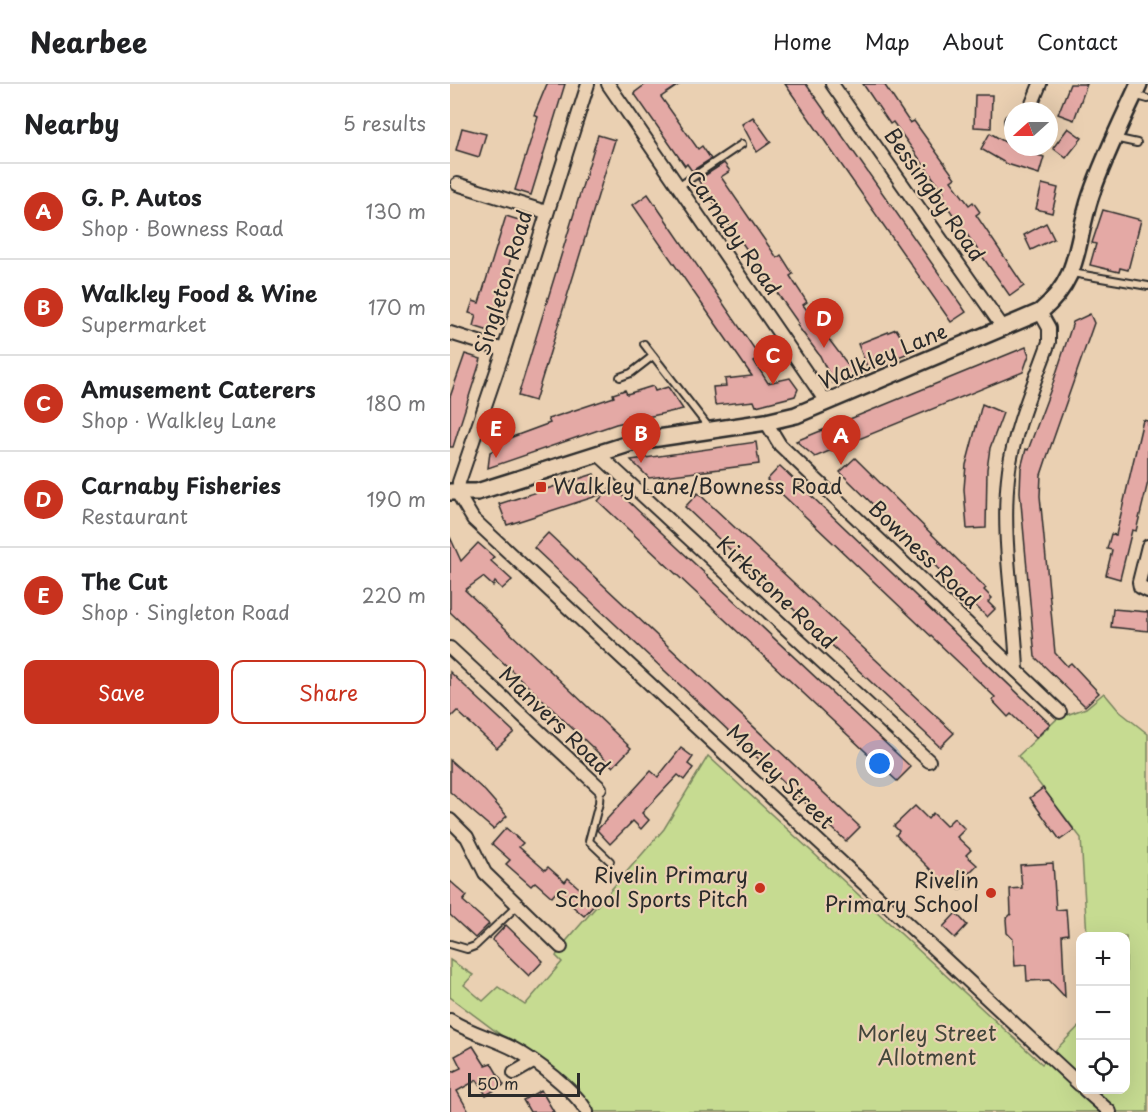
<!DOCTYPE html>
<meta charset="utf-8">
<style>
:root{--surface:#fff;--page:#f6f6f6;--text:#202124;--muted:#757577;--line:#e0e0e0;--accent:#c8321e}
body{margin:0;font-family:"Playpen Sans",sans-serif;background:var(--page);color:var(--text)}
.controls{position:absolute;right:18px;bottom:18px;display:grid;overflow:hidden;border-radius:12px;box-shadow:0 6px 24px #0002}
.controls button{width:54px;height:54px;display:grid;place-items:center;padding:0;border:0;border-bottom:2px solid var(--line);background:var(--surface);color:var(--text);font:30px sans-serif}
.compass{position:absolute;left:554px;top:18px;width:54px;height:54px;border-radius:50%;background:var(--surface);box-shadow:0 6px 24px #0002;rotate:249deg}
.scale{position:absolute;left:18px;bottom:15px;width:112px;box-sizing:border-box;padding-left:6px;border:3px solid #2b2b2b;border-top:0;font-size:16px;line-height:21px;white-space:nowrap;color:#2b2b2b;-webkit-text-stroke:4px #ead0b2;paint-order:stroke}
.you{position:absolute;left:430px;top:680px;width:21px;height:21px;margin:-15px;border:4px solid #fff;border-radius:50%;background:#1a73e8;box-shadow:0 0 0 9px #1a73e833}
.badge{display:grid;place-items:center;width:39px;height:39px;border-radius:50%;background:var(--accent);color:#fff;font-size:20px;font-weight:700}
.pin{position:absolute;translate:-50% -50px;filter:drop-shadow(0 2px 3px #0008)}
.pin::after{content:'';position:absolute;top:32px;width:21px;height:18px;background:inherit;clip-path:polygon(0 0,100% 0,50% 100%)}
.list{margin:0;padding:0;list-style:none}
h2{display:flex;justify-content:space-between;align-items:center;height:78px;margin:0;padding:0 24px;font-size:26px}
h2 small{font-size:20px;font-weight:400;color:var(--muted)}
.list li{display:grid;grid-template-columns:39px 1fr auto;gap:18px;align-items:center;box-sizing:border-box;height:96px;padding:0 24px;border-top:2px solid var(--line)}
.list b{display:block;font-size:22px;white-space:nowrap}
.list p{margin:0;font-size:20px;white-space:nowrap;color:var(--muted)}
.list em{font-size:20px;font-style:normal;color:var(--muted)}
.actions{display:flex;gap:12px;padding:18px 24px}
.actions a{flex:1;padding:14px 0;border:2px solid var(--accent);border-radius:12px;text-align:center;font-size:21px;color:var(--accent)}
.actions .main{background:var(--accent);color:#fff}
.icon{flex:none;width:33px;height:33px;fill:none;stroke:currentColor;stroke-width:2;stroke-linecap:round;stroke-linejoin:round}
.map{position:relative;flex:none;width:698px;height:1028px;overflow:hidden}
header{display:flex;align-items:center;gap:36px;box-sizing:border-box;height:84px;padding:0 30px;background:var(--surface);border-bottom:2px solid var(--line)}
header strong{font-size:28px}
nav{display:flex;gap:33px;margin-inline-start:auto;font-size:21px}
main{display:flex}
aside{flex:1;background:var(--surface)}
.map>svg:first-child{display:block}
.green{fill:#c6db91;stroke:#78835e;stroke-width:1.5}
.building{fill:#e4a9a5;stroke:#2b2b2b;stroke-width:1.5}
.lines{fill:none;stroke-linecap:round;stroke-linejoin:round}
.service-casing{stroke:#2b2b2b;stroke-width:10}
.minor-casing{stroke:#2b2b2b;stroke-width:16}
.tertiary-casing{stroke:#2b2b2b;stroke-width:20}
.service{stroke:#ead0b2;stroke-width:6}
.minor{stroke:#ead0b2;stroke-width:12}
.tertiary{stroke:#ead0b2;stroke-width:15}
.poi-dot{fill:#c8321e;stroke:#ead0b2;stroke-width:2}
.labels{text-anchor:middle;stroke-width:4.5;stroke-linejoin:round;paint-order:stroke}
.street-label{font-size:21px;fill:#2b2b2b;stroke:#ead0b2}
.poi-label{font-size:21px;fill:#2b2b2b;stroke:#ead0b2;text-anchor:end}
.park-label{font-size:21px;fill:#42453a;stroke:#ead0b2}
</style>
<header>
<strong>Nearbee</strong>
<nav><a>Home</a><a>Map</a><a>About</a><a>Contact</a></nav>
</header>
<main>
<aside>
<h2>Nearby<small>5 results</small></h2>
<ul class="list">
<li><span class="badge">A</span><div><b>G. P. Autos</b><p>Shop · Bowness Road</p></div><em>130 m</em></li>
<li><span class="badge">B</span><div><b>Walkley Food &amp; Wine</b><p>Supermarket</p></div><em>170 m</em></li>
<li><span class="badge">C</span><div><b>Amusement Caterers</b><p>Shop · Walkley Lane</p></div><em>180 m</em></li>
<li><span class="badge">D</span><div><b>Carnaby Fisheries</b><p>Restaurant</p></div><em>190 m</em></li>
<li><span class="badge">E</span><div><b>The Cut</b><p>Shop · Singleton Road</p></div><em>220 m</em></li>
</ul>
<div class="actions"><a class="main">Save</a><a>Share</a></div>
</aside>
<div class="map">
<svg width="698" height="1028" viewBox="0 0 698 1028">
<rect width="100%" height="100%" fill="#ead0b2"/>
<filter id="ink" filterUnits="userSpaceOnUse"><feTurbulence type="fractalNoise" baseFrequency=".0167" numOctaves="2"/><feDisplacementMap in="SourceGraphic" scale="12" xChannelSelector="R" yChannelSelector="G"/><feConvolveMatrix kernelMatrix="1 2 1 2 8 2 1 2 1" color-interpolation-filters="sRGB"/></filter>
<g filter="url(#ink)">
<polygon class="green" points="654,609 669,627 698,650 698,1028 143,1028 136,1015 0,913 0,876 23,891 14,901 33,917 48,903 75,921 112,878 106,872 111,863 214,745 258,672 592,980 630,941 630,1006 676,1006 676,852 637,852 631,754 568,672 608,634 636,624"/>
<g class="building">
<polygon points="97,0 115,0 81,111 65,106 88,33 84,31"/>
<polygon points="196,0 230,0 211,13 248,65 252,62 261,75 242,87 237,80 235,82 184,9"/>
<polygon points="335,0 356,0 516,228 501,238"/>
<polygon points="413,0 434,0 460,39 464,37 505,94 501,97 519,121 523,118 530,128 526,131 574,202 560,212 490,112 494,109 443,38 440,40"/>
<polygon points="620,0 637,0 624,36 608,30"/>
<polygon points="525,11 542,11 541,44 524,43"/>
<polygon points="303,33 321,58 307,68 292,40"/>
<polygon points="12,44 36,50 29,73 6,66"/>
<polygon points="618,44 632,54 616,74 603,64"/>
<polygon points="540,49 565,64 594,73 589,90 557,80 531,65"/>
<polygon points="148,51 165,56 85,317 68,312"/>
<polygon points="274,79 280,87 271,93 327,174 331,171 343,190 340,192 357,218 353,221 405,290 383,299 370,272 347,241 349,240 248,96"/>
<polygon points="592,100 608,104 602,129 586,125"/>
<polygon points="198,110 310,273 304,277 318,299 340,294 348,305 345,312 306,322 304,317 265,321 263,303 276,302 275,295 302,292 183,121"/>
<polygon points="653,126 691,136 678,186 670,184 669,188 640,181 646,160 642,159"/>
<polygon points="56,132 72,137 39,247 23,242 26,231 19,229 23,217 29,219"/>
<polygon points="596,139 604,155 581,166 574,151"/>
<polygon points="640,230 644,239 597,373 591,391 590,412 605,569 617,582 621,579 649,609 635,622 585,573 570,408 571,384 576,365 578,366 602,302 623,238"/>
<polygon points="446,245 461,268 418,285 408,260"/>
<polygon points="576,263 579,271 573,288 365,373 346,357"/>
<polygon points="15,270 31,275 3,363 0,363 0,313"/>
<polygon points="203,302 205,307 218,303 233,325 166,340 38,384 40,368 48,364 46,359 100,339 98,335 164,313 163,310 175,306 177,310"/>
<polygon points="532,320 553,329 540,364 537,385 536,444 517,445 514,405 516,381"/>
<polygon points="693,336 698,337 698,398 686,447 682,446 670,495 656,491 662,466 657,465 661,450 666,451"/>
<polygon points="306,358 309,380 199,394 181,376"/>
<polygon points="405,374 536,504 534,506 542,514 538,518 545,525 537,533 390,388"/>
<polygon points="330,382 600,640 586,654 561,630 558,633 542,616 545,613 317,396"/>
<polygon points="144,390 150,411 57,441 49,420"/>
<polygon points="162,402 461,683 447,697 148,417"/>
<polygon points="248,409 504,649 490,663 235,423"/>
<polygon points="98,449 410,743 396,757 84,464"/>
<polygon points="0,453 11,477 28,459 44,473 41,477 62,496 52,505 45,498 43,502 33,493 15,506 181,664 163,683 0,528"/>
<polygon points="663,525 698,528 698,547 661,543"/>
<polygon points="0,588 64,648 47,664 7,627 0,634"/>
<polygon points="231,664 243,673 238,680 243,684 234,696 228,691 192,729 199,736 191,745 183,737 160,760 147,746 201,687 208,693"/>
<polygon points="0,676 35,707 57,732 43,745 0,708"/>
<polygon points="593,704 624,746 610,756 580,714"/>
<polygon points="465,722 478,735 483,729 496,742 504,734 515,745 507,753 521,766 516,771 527,781 515,793 519,798 510,806 502,797 497,802 446,751 449,747 444,742"/>
<polygon points="56,744 73,759 69,763 95,786 98,783 115,798 118,794 146,819 134,832 106,808 102,813 85,798 81,802 56,780 60,776 42,760"/>
<polygon points="603,779 606,826 616,825 618,850 612,851 615,913 599,896 577,897 576,881 565,882 563,855 557,849 556,835 561,830 560,805 572,804 570,781"/>
<polygon points="0,797 17,812 13,817 39,840 25,854 0,831"/>
<polygon points="506,829 517,841 505,854 493,843"/>
<polygon points="56,841 93,877 79,892 42,856"/>
<polygon points="23,962 35,981 41,979 54,1001 36,1011 27,996 7,1007 19,1028 0,1028 0,989 11,984 5,972"/>
<polygon points="91,1006 104,1028 80,1028 73,1016"/>
</g>
<g class="lines">
<g class="service-casing">
<g id="service">
<polyline points="684,11 698,15"/>
<polyline points="664,54 687,59"/>
<polyline points="228,103 292,60"/>
<polyline points="622,189 698,202"/>
<polyline points="194,260 260,345"/>
<polyline points="170,293 181,289 203,272"/>
<polyline points="150,704 149,719 139,757 160,777"/>
<polyline points="0,860 17,865 25,862 68,821"/>
</g>
</g>
<g class="minor-casing">
<g id="minor">
<polyline points="138,0 54,266 9,398 8,410 23,435 630,1001"/>
<polyline points="158,0 377,319"/>
<polyline points="382,0 554,245"/>
<polyline points="579,27 590,0"/>
<polyline points="561,37 563,37"/>
<polyline points="7,100 96,128"/>
<polyline points="0,249 54,266"/>
<polyline points="316,338 330,361 610,628"/>
<polyline points="148,370 479,677"/>
<polyline points="698,462 689,498 690,503 698,507"/>
<polyline points="0,564 150,704"/>
<path d="M567,587C565,521 550,452 559,385C565,342 585,298 599,258V244L590,228"/>
<polyline points="0,736 17,753 35,789 111,863"/>
<path d="M0,936C20,949 43,954 64,965C85,976 126,1007 137,1028"/>
<polyline points="64,989 83,978"/>
<polyline points="635,1006 660,1028"/>
</g>
</g>
<g class="tertiary-casing">
<path id="tertiary" d="M0,408H27L188,357L316,338L346,331L590,228C632,193 625,158 641,111C654,73 672,37 689,0"/>
</g>
<use href="#service" class="service"/>
<use href="#minor" class="minor"/>
<use href="#tertiary" class="tertiary"/>
</g>
</g>
<g class="poi-dot">
<rect x="85" y="397" width="12" height="12" rx="3"/>
<circle cx="310" cy="804" r="6"/>
<circle cx="541" cy="809" r="6"/>
</g>
<g class="labels">
<g class="street-label">
<text transform="translate(484 111) rotate(55)" y="7">Bessingby Road</text>
<text transform="translate(283 149) rotate(55)" y="7">Carnaby Road</text>
<text transform="translate(54 199) rotate(-73)" y="7">Singleton Road</text>
<text transform="translate(433 273) rotate(-23)" y="7">Walkley Lane</text>
<text transform="translate(474 471) rotate(44)" y="7">Bowness Road</text>
<text transform="translate(326 509) rotate(43)" y="7">Kirkstone Road</text>
<text transform="translate(104 637) rotate(44)" y="7">Manvers Road</text>
<text transform="translate(330 693) rotate(44)" y="7">Morley Street</text>
</g>
<g class="poi-label">
<text x="103" y="410" text-anchor="start">Walkley Lane/Bowness Road</text>
<text x="298" y="799">Rivelin Primary<tspan x="298" dy="24">School Sports Pitch</tspan></text>
<text x="529" y="804">Rivelin<tspan x="529" dy="24">Primary School</tspan></text>
</g>
<g class="park-label">
<text x="477" y="957">Morley Street<tspan x="477" dy="24">Allotment</tspan></text>
</g>
</g>
</svg>
<div class="controls">
<button>+</button>
<button>−</button>
<button><svg class="icon" aria-label="locate" viewBox="0 0 24 24"><circle cx="12" cy="12" r="6"/><path d="M12 2v4M12 18v4M2 12h4M18 12h4"/></svg></button>
</div>
<svg class="compass" viewBox="-18 -18 36 36"><path d="M0-13l5 13h-10z" fill="#e53935"/><path d="M0 13l5-13h-10z" fill="#757577"/></svg>
<div class="scale">50 m</div>
<div class="you"></div>
<div class="pin badge" style="left:391px;top:381px">A</div>
<div class="pin badge" style="left:191px;top:379px">B</div>
<div class="pin badge" style="left:323px;top:301px">C</div>
<div class="pin badge" style="left:374px;top:264px">D</div>
<div class="pin badge" style="left:46px;top:374px">E</div>
</div>
</main>
